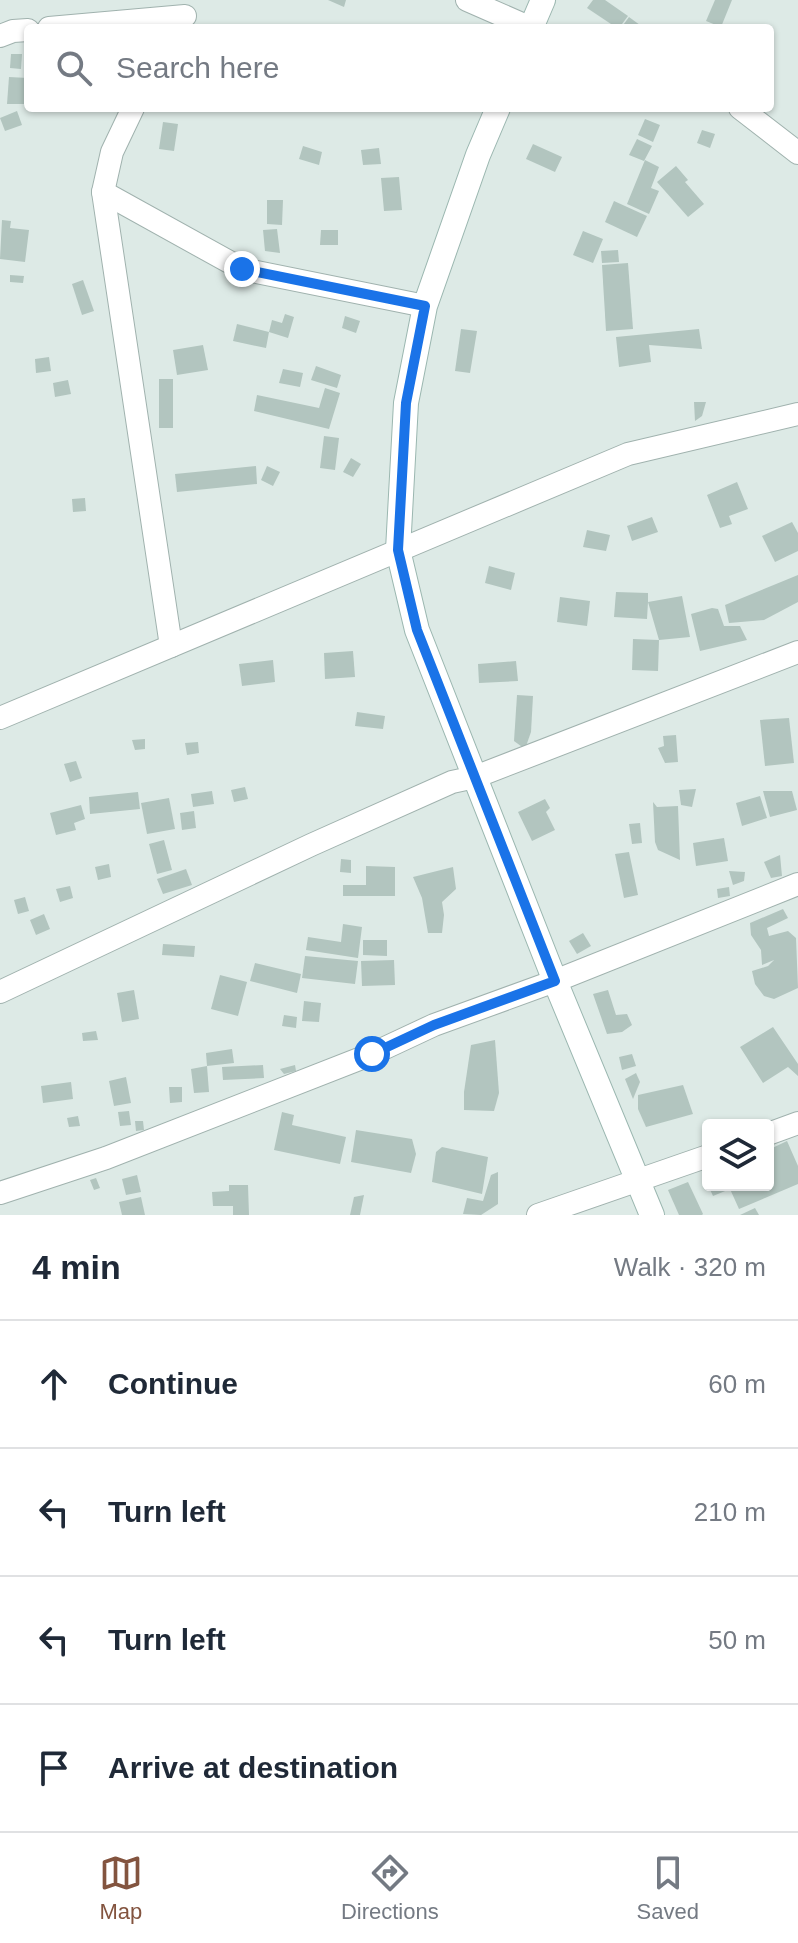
<!DOCTYPE html>
<meta charset="utf-8">
<style>
:root{--surface:#fff;--page:#f6f6f7;--text:#1f2937;--muted:#747a83;--line:#e0e1e3;--accent:#83543f}
body{margin:0;font-family:Helvetica,sans-serif;background:var(--page);color:var(--text)}
.controls{position:absolute;right:24px;bottom:24px;display:grid;overflow:hidden;border-radius:8px;box-shadow:0 2px 6px #0004}
.controls button{width:72px;height:72px;display:grid;place-items:center;padding:0;border:0;border-bottom:2px solid var(--line);background:var(--surface);color:var(--text);font:40px sans-serif}
.stop{position:absolute;width:24px;height:24px;margin:-18px;border:6px solid #1a73e8;border-radius:50%;background:#fff}
.stop.end{background:#1a73e8;border-color:#fff;box-shadow:0 2px 8px #0008}
.list{margin:0;padding:0;list-style:none}
h2{display:flex;justify-content:space-between;align-items:center;height:104px;margin:0;padding:0 32px;font-size:34px}
h2 small{font-size:26px;font-weight:400;color:var(--muted)}
.list li{display:grid;grid-template-columns:52px 1fr auto;gap:24px;align-items:center;box-sizing:border-box;height:128px;padding:0 32px;border-top:2px solid var(--line)}
.list b{display:block;font-size:30px;white-space:nowrap}
.list em{font-size:26px;font-style:normal;color:var(--muted)}
.icon{flex:none;width:44px;height:44px;fill:none;stroke:currentColor;stroke-width:2;stroke-linecap:round;stroke-linejoin:round}
.map{position:relative;flex:none;width:798px;height:1215px;overflow:hidden}
.search{position:absolute;background:var(--surface);box-shadow:0 2px 6px #0004;left:24px;right:24px;top:24px;height:88px;display:flex;align-items:center;gap:20px;box-sizing:border-box;padding:0 28px;border-radius:8px;color:var(--muted);font-size:30px}
.sheet{height:616px;background:var(--surface)}
nav{display:flex;justify-content:space-around;align-items:center;box-sizing:border-box;height:112px;border-top:2px solid var(--line);background:var(--surface);font-size:22px;color:var(--muted)}
nav a{display:grid;justify-items:center;gap:4px}
nav .on{color:var(--accent)}
.map>svg:first-child{display:block}
.building{fill:#b2c5bf}
.lines{fill:none;stroke-linecap:round;stroke-linejoin:round}
.street-casing{stroke:#a0b2ae;stroke-width:24}
.secondary-casing{stroke:#9bb7b0;stroke-width:26}
.street{stroke:#fff;stroke-width:22}
.secondary{stroke:#fff;stroke-width:24}
.route{stroke:#1a73e8;stroke-width:10}
</style>
<div class="map">
<svg width="798" height="1215" viewBox="0 0 798 1215">
<rect width="100%" height="100%" fill="#ddeae6"/>
<g class="building">
<polygon points="328,0 346,0 344,7"/>
<polygon points="593,0 605,0 628,16 619,28 617,28 587,8"/>
<polygon points="715,0 732,0 721,27 706,21"/>
<polygon points="629,17 644,28 621,28"/>
<polygon points="11,54 22,54 21,69 10,68"/>
<polygon points="9,77 28,78 28,104 7,104"/>
<polygon points="17,111 22,125 5,131 0,118"/>
<polygon points="645,119 660,125 653,142 638,135"/>
<polygon points="163,122 178,124 174,151 159,149"/>
<polygon points="702,130 715,134 710,148 697,143"/>
<polygon points="637,139 652,146 644,161 629,155"/>
<polygon points="533,144 562,157 555,172 526,159"/>
<polygon points="303,146 322,152 319,165 299,159"/>
<polygon points="379,148 381,164 363,165 361,150"/>
<polygon points="645,160 659,167 651,188 659,191 649,214 627,204"/>
<polygon points="676,166 688,180 685,182 704,204 688,217 657,182"/>
<polygon points="399,177 402,210 384,211 381,178"/>
<polygon points="267,200 283,200 282,225 267,224"/>
<polygon points="614,201 647,216 637,237 605,222"/>
<polygon points="2,220 11,221 10,228 29,230 25,262 0,259"/>
<polygon points="277,229 280,253 265,251 263,230"/>
<polygon points="321,230 338,230 338,245 320,245"/>
<polygon points="583,231 603,239 593,263 573,255"/>
<polygon points="618,250 619,262 602,263 601,251"/>
<polygon points="628,263 633,329 606,331 602,265"/>
<polygon points="10,275 24,276 23,283 10,282"/>
<polygon points="83,280 94,311 82,315 72,284"/>
<polygon points="285,314 294,317 288,338 269,332 272,320 282,323"/>
<polygon points="345,316 360,321 356,333 342,328"/>
<polygon points="237,324 269,332 266,348 233,341"/>
<polygon points="461,329 477,331 470,373 455,371"/>
<polygon points="699,329 702,349 649,345 651,362 619,367 616,337"/>
<polygon points="203,345 208,370 177,375 173,350"/>
<polygon points="49,357 51,371 36,373 35,359"/>
<polygon points="316,366 341,375 337,388 311,380"/>
<polygon points="283,369 303,373 300,387 279,383"/>
<rect x="159" y="379" width="14" height="49"/>
<polygon points="68,380 71,394 55,397 53,383"/>
<polygon points="325,388 340,393 329,429 254,411 257,395 319,408"/>
<polygon points="694,402 706,402 702,416 695,421"/>
<polygon points="324,436 339,438 335,470 320,468"/>
<polygon points="351,458 361,464 353,477 343,472"/>
<polygon points="256,466 257,484 177,492 175,474"/>
<polygon points="267,466 280,472 273,486 261,480"/>
<polygon points="737,482 748,509 729,516 732,524 720,528 707,495"/>
<polygon points="85,498 86,511 73,512 72,499"/>
<polygon points="652,517 658,532 632,541 627,526"/>
<polygon points="792,522 798,533 798,551 775,562 762,536"/>
<polygon points="587,530 610,535 606,551 583,547"/>
<polygon points="489,566 515,573 511,590 485,583"/>
<polygon points="798,575 798,602 764,620 729,623 725,605"/>
<polygon points="616,592 648,593 648,602 682,596 690,637 659,640 648,602 647,619 614,617"/>
<polygon points="560,597 590,601 587,626 557,622"/>
<polygon points="712,608 718,609 724,626 740,626 747,640 700,651 691,614"/>
<polygon points="633,639 659,640 658,671 632,670"/>
<polygon points="353,651 355,677 325,679 324,653"/>
<polygon points="273,660 275,682 242,686 239,664"/>
<polygon points="516,661 518,681 479,683 478,664"/>
<polygon points="517,695 533,696 531,732 525,749 514,741"/>
<polygon points="357,712 385,716 383,729 355,726"/>
<polygon points="789,718 794,763 765,766 760,720"/>
<polygon points="676,735 678,762 665,763 658,748 664,746 663,736"/>
<polygon points="145,739 145,749 135,750 132,740"/>
<polygon points="198,742 199,753 187,755 185,743"/>
<polygon points="76,761 82,778 70,782 64,764"/>
<polygon points="245,787 248,799 234,802 231,790"/>
<polygon points="696,789 692,807 681,805 679,790"/>
<polygon points="212,791 214,804 193,807 191,794"/>
<polygon points="763,791 792,791 797,810 770,817"/>
<polygon points="138,792 140,809 90,814 89,797"/>
<polygon points="760,796 767,818 742,826 736,803"/>
<polygon points="169,798 175,829 147,834 141,803"/>
<polygon points="545,799 550,808 546,812 555,830 532,841 518,812"/>
<polygon points="653,802 657,807 678,806 680,860 658,850 655,842"/>
<polygon points="81,805 85,819 74,823 76,830 56,835 50,813"/>
<polygon points="194,811 196,828 182,830 180,813"/>
<polygon points="640,823 642,843 632,844 629,824"/>
<polygon points="724,838 728,861 696,866 693,843"/>
<polygon points="164,840 172,870 157,874 149,844"/>
<polygon points="629,852 638,895 624,898 615,854"/>
<polygon points="780,855 782,876 771,878 764,862"/>
<polygon points="341,859 351,860 351,873 340,872"/>
<polygon points="109,864 111,877 98,880 95,867"/>
<polygon points="366,866 395,867 395,896 343,896 343,885 366,885"/>
<polygon points="453,867 456,889 442,902 444,915 442,933 428,933 422,898 413,877"/>
<polygon points="186,869 192,885 163,894 157,879"/>
<polygon points="729,871 745,872 744,881 733,885"/>
<polygon points="70,886 73,898 60,902 56,889"/>
<polygon points="729,887 730,896 718,898 717,889"/>
<polygon points="25,897 29,911 18,914 14,900"/>
<polygon points="783,909 788,918 767,928 769,936 788,931 796,938 798,988 774,999 764,996 755,984 752,971 768,966 774,960 762,965 761,950 751,935 750,923"/>
<polygon points="44,914 50,929 36,935 30,920"/>
<polygon points="343,924 362,927 358,958 306,950 308,937 341,942"/>
<polygon points="583,933 591,946 577,954 569,941"/>
<polygon points="363,940 387,940 387,956 363,955"/>
<polygon points="163,944 195,946 194,957 162,955"/>
<polygon points="305,956 358,961 355,984 302,978"/>
<polygon points="394,960 395,985 362,986 361,961"/>
<polygon points="255,963 301,974 297,993 250,981"/>
<polygon points="220,975 247,982 238,1016 211,1009"/>
<polygon points="134,990 139,1019 122,1022 117,993"/>
<polygon points="608,990 616,1015 627,1014 632,1025 622,1032 607,1034 593,994"/>
<polygon points="304,1001 321,1003 319,1022 302,1021"/>
<polygon points="284,1015 297,1017 296,1028 282,1026"/>
<polygon points="773,1027 798,1064 798,1076 788,1067 763,1083 740,1047"/>
<polygon points="96,1031 98,1040 83,1041 82,1033"/>
<polygon points="495,1040 499,1093 494,1111 464,1110 464,1092 471,1045"/>
<polygon points="232,1049 234,1063 207,1066 206,1053"/>
<polygon points="632,1054 636,1066 622,1070 619,1057"/>
<polygon points="263,1065 264,1078 223,1080 222,1067"/>
<polygon points="295,1065 296,1071 284,1074 280,1069"/>
<polygon points="207,1066 209,1092 194,1093 191,1069"/>
<polygon points="636,1073 640,1082 633,1099 625,1079"/>
<polygon points="126,1077 131,1103 114,1106 109,1081"/>
<polygon points="71,1082 73,1099 43,1103 41,1086"/>
<polygon points="683,1085 693,1114 646,1127 638,1109 638,1095"/>
<polygon points="169,1087 182,1087 182,1102 170,1103"/>
<polygon points="129,1111 131,1125 120,1126 118,1112"/>
<polygon points="282,1112 294,1115 292,1125 346,1137 340,1164 274,1150"/>
<polygon points="78,1116 80,1126 69,1127 67,1118"/>
<polygon points="135,1121 143,1121 144,1130 136,1131"/>
<polygon points="356,1130 412,1139 416,1154 411,1173 351,1162"/>
<polygon points="787,1141 798,1166 798,1184 739,1209 730,1189 713,1196 708,1185 768,1185 768,1150"/>
<polygon points="442,1147 488,1157 482,1194 432,1182 436,1152"/>
<polygon points="498,1172 498,1204 481,1215 463,1214 467,1198 483,1201 491,1175"/>
<polygon points="137,1175 141,1192 126,1195 122,1179"/>
<polygon points="96,1178 100,1188 94,1190 90,1180"/>
<polygon points="688,1182 703,1214 702,1215 679,1215 668,1190"/>
<polygon points="229,1185 248,1185 249,1215 233,1215 233,1206 213,1206 212,1192 229,1191"/>
<polygon points="364,1195 360,1215 350,1215 354,1197"/>
<polygon points="141,1197 145,1215 122,1215 119,1202"/>
<polygon points="755,1208 759,1215 740,1215"/>
</g>
<g class="lines">
<g class="street-casing">
<g id="street">
<polyline points="467,0 531,28"/>
<polyline points="49,28 185,16"/>
<polyline points="0,36 13,31 28,30"/>
<polyline points="133,108 112,152 103,192 171,646"/>
<polyline points="740,108 798,153"/>
<polyline points="103,192 242,269 425,306"/>
<polyline points="0,718 628,454 798,414"/>
<polyline points="0,992 311,845 452,782 475,777 798,652"/>
<polyline points="768,1134 798,1123"/>
<polyline points="0,1193 106,1158 372,1054 434,1025 555,981 798,884"/>
<polyline points="538,1215 708,1156"/>
</g>
</g>
<g class="secondary-casing">
<g id="secondary">
<polyline points="531,28 543,0"/>
<polyline points="498,108 478,155 425,306 406,403 398,550 417,630 555,981 652,1215"/>
</g>
</g>
<use href="#street" class="street"/>
<use href="#secondary" class="secondary"/>
</g>
<g class="lines">
<polyline class="route" points="242,269 425,306 406,403 398,550 417,630 555,981 434,1025 372,1054"/>
</g>
</svg>
<div class="controls">
<button><svg class="icon" aria-label="layers" viewBox="0 0 24 24"><path d="M12 4l9 5-9 5-9-5zM3 14l9 5 9-5"/></svg></button>
</div>
<div class="stop" style="left:372px;top:1054px"></div>
<div class="stop end" style="left:242px;top:269px"></div>
<div class="search"><svg class="icon" aria-label="search" viewBox="0 0 24 24"><circle cx="10" cy="10" r="6"/><path d="M15 15l6 6"/></svg>Search here</div>
</div>
<section class="sheet">
<h2>4 min<small>Walk · 320 m</small></h2>
<ul class="list">
<li><svg class="icon" aria-label="ahead" viewBox="0 0 24 24"><path d="M12 20V5M6 11l6-6 6 6"/></svg><div><b>Continue</b></div><em>60 m</em></li>
<li><svg class="icon" aria-label="left" viewBox="0 0 24 24"><path d="M17 20v-9H6M10 6l-5 5 5 5"/></svg><div><b>Turn left</b></div><em>210 m</em></li>
<li><svg class="icon" aria-label="left" viewBox="0 0 24 24"><path d="M17 20v-9H6M10 6l-5 5 5 5"/></svg><div><b>Turn left</b></div><em>50 m</em></li>
<li><svg class="icon" aria-label="arrive" viewBox="0 0 24 24"><path d="M6 21V4h12l-3 4 3 4H6"/></svg><div><b>Arrive at destination</b></div></li>
</ul>
</section>
<nav>
<a class="on"><svg class="icon" aria-label="map" viewBox="0 0 24 24"><path d="M3 6l6-2 6 2 6-2v14l-6 2-6-2-6 2zM9 4v14M15 6v14"/></svg>Map</a>
<a><svg class="icon" aria-label="directions" viewBox="0 0 24 24"><path d="M12 3l9 9-9 9-9-9zM9 14v-3h6M13 9l2 2-2 2"/></svg>Directions</a>
<a><svg class="icon" aria-label="saved" viewBox="0 0 24 24"><path d="M7 4h10v16l-5-4-5 4z"/></svg>Saved</a>
</nav>
